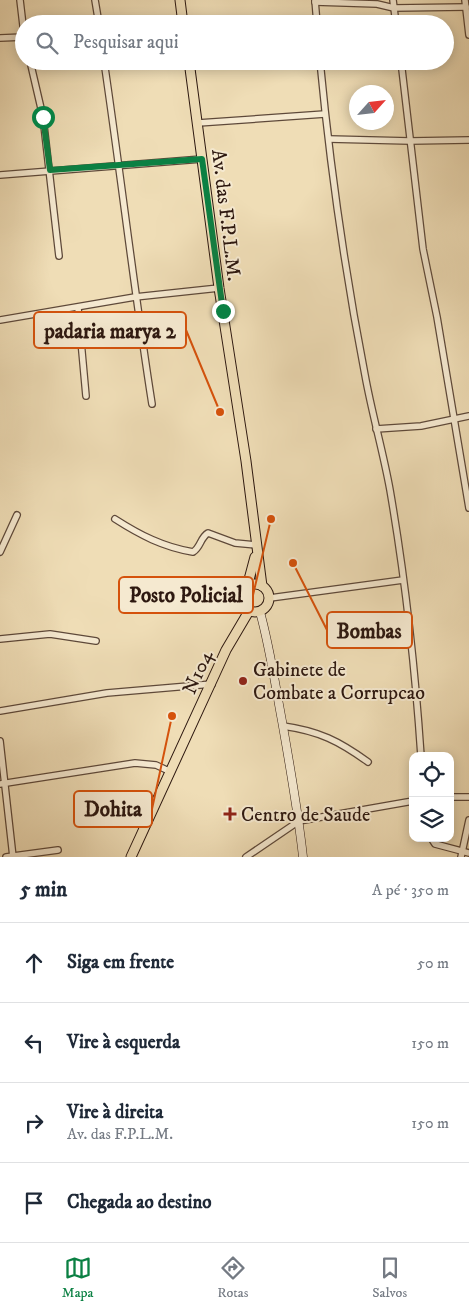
<!DOCTYPE html>
<html lang="pt">
<meta charset="utf-8">
<style>
:root{--surface:#fff;--page:#f6f6f7;--text:#1f2937;--muted:#747a83;--line:#e0e1e3;--accent:#0b8043}
body{margin:0;font-family:"IM FELL DW Pica",serif;background:var(--page);color:var(--text)}
.controls{position:absolute;right:15px;bottom:15px;display:grid;overflow:hidden;border-radius:10px;box-shadow:0 2px 12px #0003}
.controls button{width:45px;height:45px;display:grid;place-items:center;padding:0;border:0;border-bottom:1px solid var(--line);background:var(--surface);color:var(--text);font:25px sans-serif}
.compass{position:absolute;left:349px;top:85px;width:45px;height:45px;border-radius:50%;background:var(--surface);box-shadow:0 2px 12px #0003;rotate:63deg}
.stop{position:absolute;width:15px;height:15px;margin:-11px;border:4px solid #0b8043;border-radius:50%;background:#fff}
.stop.end{background:#0b8043;border-color:#fff;box-shadow:0 1px 5px #0008}
.list{margin:0;padding:0;list-style:none}
h2{display:flex;justify-content:space-between;align-items:center;height:65px;margin:0;padding:0 20px;font-size:21px}
h2 small{font-size:16px;font-weight:400;color:var(--muted)}
.list li{display:grid;grid-template-columns:32px 1fr auto;gap:15px;align-items:center;box-sizing:border-box;height:80px;padding:0 20px;border-top:1px solid var(--line)}
.list b{display:block;font-size:19px;white-space:nowrap}
.list p{margin:0;font-size:16px;white-space:nowrap;color:var(--muted)}
.list em{font-size:16px;font-style:normal;color:var(--muted)}
.icon{flex:none;width:28px;height:28px;fill:none;stroke:currentColor;stroke-width:2;stroke-linecap:round;stroke-linejoin:round}
.map{position:relative;flex:none;width:469px;height:857px;overflow:hidden}
.search{position:absolute;background:var(--surface);box-shadow:0 2px 12px #0003;left:15px;right:15px;top:15px;height:55px;display:flex;align-items:center;gap:12px;box-sizing:border-box;padding:0 18px;border-radius:28px;color:var(--muted);font-size:19px}
.sheet{height:385px;background:var(--surface)}
nav{display:flex;justify-content:space-around;align-items:center;box-sizing:border-box;height:70px;border-top:1px solid var(--line);background:var(--surface);font-size:14px;color:var(--muted)}
nav a{display:grid;justify-items:center;gap:2px}
nav .on{color:var(--accent)}
.map>svg:first-child{display:block}
.lines{fill:none;stroke-linecap:round;stroke-linejoin:round}
.street-casing{stroke:#5e493a;stroke-width:8}
.secondary-casing{stroke:#2d1810;stroke-width:9}
.primary-casing{stroke:#2d1810;stroke-width:11}
.street{stroke:#f5e9d0;stroke-width:5.5}
.secondary{stroke:#f5e9d0;stroke-width:8}
.primary{stroke:#efddb6;stroke-width:9}
.route{stroke:#0b8043;stroke-width:6}
.poi-dot{fill:#8f2418;stroke:#f5e9d0;stroke-width:2}
.labels{text-anchor:middle;stroke-width:4;stroke-linejoin:round;paint-order:stroke}
.street-label{font-size:20px;fill:#2d1810;stroke:#f5e9d0}
.poi-label{font-size:20px;fill:#2d1810;stroke:#f5e9d0;text-anchor:start}
.leader{fill:none;stroke:#d5520c;stroke-width:2}
.callout-dot{fill:#d5520c;stroke:#f5e9d0;stroke-width:2}
.callout{fill:#f5e9d0;stroke:#d5520c;stroke-width:2}
.callout-label{font-size:21px;text-anchor:middle;font-weight:bold;fill:#2d1810}
</style>
<div class="map">
<svg width="469" height="857" viewBox="0 0 469 857">
<rect width="100%" height="100%" fill="#efddb6"/>
<filter id="stains"><feTurbulence type="fractalNoise" baseFrequency=".004" numOctaves="4"/><feColorMatrix values="0 0 0 0 .2 0 0 0 0 .09 0 0 0 0 .02 0 0 0 .5 -.17"/></filter>
<radialGradient id="worn" r=".72"><stop offset=".6" stop-color="#630" stop-opacity="0"/><stop offset="1" stop-color="#630" stop-opacity=".3"/></radialGradient>
<g class="lines">
<g class="street-casing">
<g id="street">
<polyline points="20,0 24,34"/>
<polyline points="95,0 99,24"/>
<polyline points="315,0 317,24"/>
<polyline points="393,0 396,24"/>
<polyline points="465,0 469,35"/>
<polyline points="315,2 377,4 394,8 466,7"/>
<polyline points="0,38 24,37"/>
<polyline points="30,61 43,117 59,256"/>
<path d="M104,61C121,176 134,290 152,404"/>
<path d="M320,61C330,166 345,272 365,375C372,414 383,451 390,490C405,577 415,667 421,756"/>
<polyline points="401,61 423,249 437,317 469,508"/>
<polyline points="198,123 325,114"/>
<polyline points="329,139 410,141 469,140"/>
<polyline points="0,175 202,159"/>
<polyline points="78,308 86,396"/>
<polyline points="0,320 135,297 219,288"/>
<polyline points="376,429 421,426 469,416"/>
<path d="M115,519C140,535 163,547 193,552C201,547 200,538 208,533L235,543L257,545"/>
<polyline points="0,552 17,515"/>
<polyline points="270,598 403,580"/>
<polyline points="0,639 50,634 96,641"/>
<polyline points="0,711 107,693 212,684"/>
<path d="M283,726C319,731 339,741 368,762"/>
<polyline points="0,741 13,857"/>
<polyline points="0,784 135,763 156,765 171,772"/>
<polyline points="450,797 469,797"/>
<polyline points="431,838 435,844 469,853"/>
<polyline points="6,857 58,850"/>
<polyline points="246,857 299,821 413,801"/>
<polyline points="461,857 469,820"/>
</g>
</g>
<g class="secondary-casing">
<path id="secondary" d="M260,612C270,648 275,684 282,721C290,766 298,811 303,857"/>
</g>
<g class="primary-casing">
<g id="primary">
<polyline points="180,0 183,24"/>
<polyline points="189,61 219,288 246,461 262,586"/>
<circle cx="255" cy="598" r="14"/>
<polyline points="247,587 255,557"/>
<polyline points="131,857 226,650 249,611"/>
</g>
</g>
<use href="#street" class="street"/>
<use href="#secondary" class="secondary"/>
<use href="#primary" class="primary"/>
</g>
<g class="lines">
<polyline class="route" points="43,117 50,170 202,159 223,311"/>
</g>
<g class="poi-dot">
<circle cx="243" cy="681" r="5"/>
<path d="M227.5 806.5h5v5h5v5h-5v5h-5v-5h-5v-5h5z"/>
</g>
<g class="labels">
<g class="street-label">
<text transform="translate(227 215) rotate(83)" y="7">Av. das F.P.L.M.</text>
<text transform="translate(197 672) rotate(-66)" y="7">N104</text>
</g>
<g class="poi-label">
<text x="253" y="676">Gabinete de<tspan x="253" dy="23">Combate a Corrupcao</tspan></text>
<text x="241" y="821">Centro de Saude</text>
</g>
</g>
<path class="leader" d="M220 412L186 330M271 519L253 595M293 563L327 630M172 716L152 809"/>
<g class="callout-dot">
<circle cx="220" cy="412" r="5"/>
<circle cx="271" cy="519" r="5"/>
<circle cx="293" cy="563" r="5"/>
<circle cx="172" cy="716" r="5"/>
</g>
<g class="callout">
<rect x="34" y="312" width="152" height="36" rx="5"/>
<rect x="119" y="577" width="134" height="36" rx="5"/>
<rect x="327" y="612" width="85" height="36" rx="5"/>
<rect x="74" y="791" width="78" height="36" rx="5"/>
</g>
<g class="callout-label">
<text x="110" y="338">padaria marya 2</text>
<text x="186" y="602">Posto Policial</text>
<text x="369" y="638">Bombas</text>
<text x="113" y="816">Dohita</text>
</g>
<rect width="100%" height="100%" filter="url(#stains)"/>
<rect width="100%" height="100%" fill="url(#worn)"/>
</svg>
<div class="controls">
<button><svg class="icon" aria-label="locate" viewBox="0 0 24 24"><circle cx="12" cy="12" r="6"/><path d="M12 2v4M12 18v4M2 12h4M18 12h4"/></svg></button>
<button><svg class="icon" aria-label="layers" viewBox="0 0 24 24"><path d="M12 4l9 5-9 5-9-5zM3 14l9 5 9-5"/></svg></button>
</div>
<svg class="compass" viewBox="-18 -18 36 36"><path d="M0-13l5 13h-10z" fill="#e53935"/><path d="M0 13l5-13h-10z" fill="#747a83"/></svg>
<div class="stop" style="left:43px;top:117px"></div>
<div class="stop end" style="left:223px;top:311px"></div>
<div class="search"><svg class="icon" aria-label="search" viewBox="0 0 24 24"><circle cx="10" cy="10" r="6"/><path d="M15 15l6 6"/></svg>Pesquisar aqui</div>
</div>
<section class="sheet">
<h2>5 min<small>A pé · 350 m</small></h2>
<ul class="list">
<li><svg class="icon" aria-label="ahead" viewBox="0 0 24 24"><path d="M12 20V5M6 11l6-6 6 6"/></svg><div><b>Siga em frente</b></div><em>50 m</em></li>
<li><svg class="icon" aria-label="left" viewBox="0 0 24 24"><path d="M17 20v-9H6M10 6l-5 5 5 5"/></svg><div><b>Vire à esquerda</b></div><em>150 m</em></li>
<li><svg class="icon" aria-label="right" viewBox="0 0 24 24"><path d="M7 20v-9h11M14 6l5 5-5 5"/></svg><div><b>Vire à direita</b><p>Av. das F.P.L.M.</p></div><em>150 m</em></li>
<li><svg class="icon" aria-label="arrive" viewBox="0 0 24 24"><path d="M6 21V4h12l-3 4 3 4H6"/></svg><div><b>Chegada ao destino</b></div></li>
</ul>
</section>
<nav>
<a class="on"><svg class="icon" aria-label="map" viewBox="0 0 24 24"><path d="M3 6l6-2 6 2 6-2v14l-6 2-6-2-6 2zM9 4v14M15 6v14"/></svg>Mapa</a>
<a><svg class="icon" aria-label="directions" viewBox="0 0 24 24"><path d="M12 3l9 9-9 9-9-9zM9 14v-3h6M13 9l2 2-2 2"/></svg>Rotas</a>
<a><svg class="icon" aria-label="saved" viewBox="0 0 24 24"><path d="M7 4h10v16l-5-4-5 4z"/></svg>Salvos</a>
</nav>
